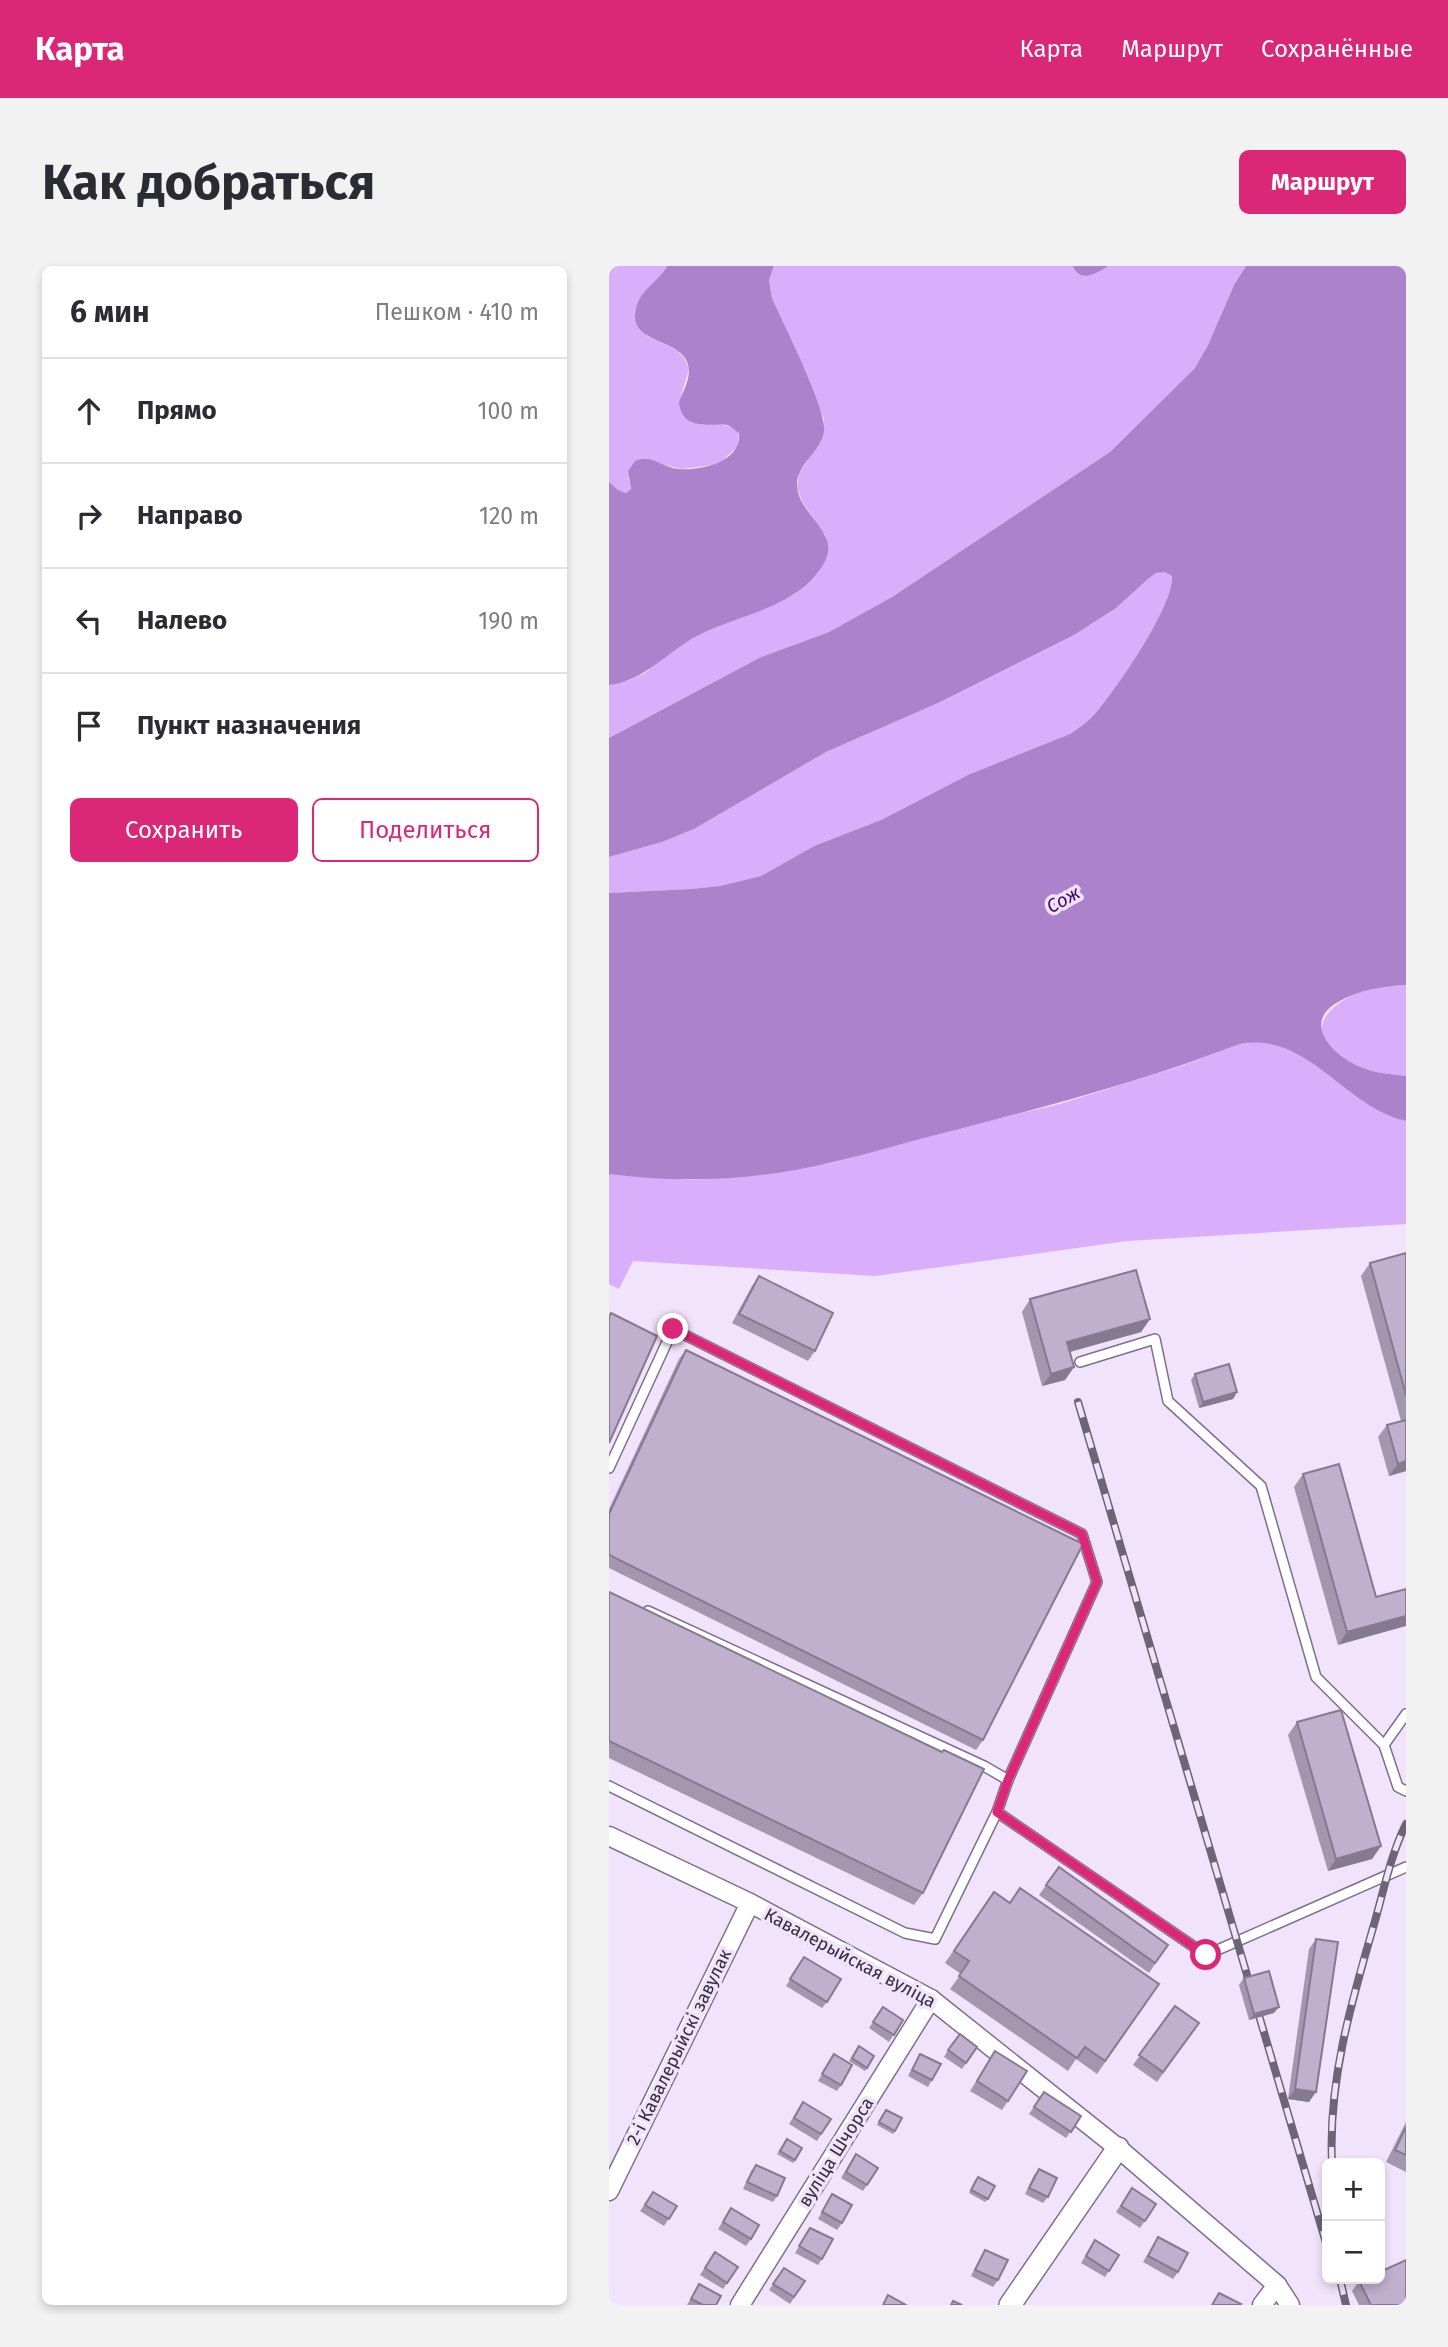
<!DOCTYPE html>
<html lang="ru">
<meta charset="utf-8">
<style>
:root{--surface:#fff;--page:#f2f2f3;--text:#2b2b33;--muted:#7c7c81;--line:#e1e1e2;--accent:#db2777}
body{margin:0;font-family:"Fira Sans",sans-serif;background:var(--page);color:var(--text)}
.controls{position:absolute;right:21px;bottom:21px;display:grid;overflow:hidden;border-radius:10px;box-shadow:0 4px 10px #0003}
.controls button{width:63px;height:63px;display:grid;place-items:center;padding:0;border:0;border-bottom:2px solid var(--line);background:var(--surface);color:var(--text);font:35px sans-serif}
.stop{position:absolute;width:21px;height:21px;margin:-16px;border:5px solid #db2777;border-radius:50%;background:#fff}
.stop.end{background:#db2777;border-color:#fff;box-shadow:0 2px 7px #0008}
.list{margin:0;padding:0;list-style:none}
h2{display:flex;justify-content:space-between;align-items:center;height:91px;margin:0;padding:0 28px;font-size:30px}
h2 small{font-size:23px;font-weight:400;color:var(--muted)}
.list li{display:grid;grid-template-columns:46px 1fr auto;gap:21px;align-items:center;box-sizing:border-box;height:105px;padding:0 28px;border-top:2px solid var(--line)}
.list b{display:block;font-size:26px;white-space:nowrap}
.list em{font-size:23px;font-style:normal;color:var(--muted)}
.actions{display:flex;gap:14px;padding:21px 28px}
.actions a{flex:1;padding:16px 0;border:2px solid var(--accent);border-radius:10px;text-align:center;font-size:24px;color:var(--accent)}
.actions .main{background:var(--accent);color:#fff}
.icon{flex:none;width:38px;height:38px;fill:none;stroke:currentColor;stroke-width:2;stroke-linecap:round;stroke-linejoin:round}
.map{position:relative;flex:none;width:797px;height:2039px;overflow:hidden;border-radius:10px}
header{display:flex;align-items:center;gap:42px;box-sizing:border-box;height:98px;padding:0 35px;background:var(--accent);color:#fff}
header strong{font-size:33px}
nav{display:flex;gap:38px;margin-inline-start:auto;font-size:24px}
.intro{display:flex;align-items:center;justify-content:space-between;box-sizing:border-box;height:168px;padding:0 42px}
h1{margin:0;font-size:49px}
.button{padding:18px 32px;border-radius:10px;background:var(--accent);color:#fff;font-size:24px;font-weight:700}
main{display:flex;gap:42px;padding:0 42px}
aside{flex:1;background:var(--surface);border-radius:10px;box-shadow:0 4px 10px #0003}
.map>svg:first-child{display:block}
.green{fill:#d9aefa}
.water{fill:#ad82cc}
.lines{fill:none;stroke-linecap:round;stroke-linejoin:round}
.service-casing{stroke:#7f6f8b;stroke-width:12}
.minor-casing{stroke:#7f6f8b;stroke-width:21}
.tertiary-casing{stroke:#7f6f8b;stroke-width:24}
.service{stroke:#fff;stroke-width:9}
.minor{stroke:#fff;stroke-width:18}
.tertiary{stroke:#fff;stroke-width:21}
.rail-casing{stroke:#6d6474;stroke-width:8}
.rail{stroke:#f1e3fc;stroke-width:5;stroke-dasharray:16;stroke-linecap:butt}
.wall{fill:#a596b0}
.shaded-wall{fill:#867a90}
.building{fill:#c0afcd;stroke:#867a90;stroke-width:2}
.route{stroke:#db2777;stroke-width:9}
.labels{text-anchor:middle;stroke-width:7;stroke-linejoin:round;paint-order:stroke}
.street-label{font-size:18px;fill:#352e3a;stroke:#f1e3fc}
.water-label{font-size:19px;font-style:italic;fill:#440663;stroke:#f1e3fc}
</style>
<header>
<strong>Карта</strong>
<nav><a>Карта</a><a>Маршрут</a><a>Сохранённые</a></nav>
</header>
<div class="intro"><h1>Как добраться</h1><a class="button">Маршрут</a></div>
<main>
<aside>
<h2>6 мин<small>Пешком · 410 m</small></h2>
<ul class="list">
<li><svg class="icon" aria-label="ahead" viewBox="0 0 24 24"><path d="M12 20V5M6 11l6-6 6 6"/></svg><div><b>Прямо</b></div><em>100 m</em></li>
<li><svg class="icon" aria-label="right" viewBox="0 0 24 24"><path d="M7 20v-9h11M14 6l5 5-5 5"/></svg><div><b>Направо</b></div><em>120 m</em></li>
<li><svg class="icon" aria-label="left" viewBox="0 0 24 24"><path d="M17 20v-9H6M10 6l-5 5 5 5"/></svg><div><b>Налево</b></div><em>190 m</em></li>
<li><svg class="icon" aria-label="arrive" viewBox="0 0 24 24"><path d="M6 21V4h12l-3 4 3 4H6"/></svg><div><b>Пункт назначения</b></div></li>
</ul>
<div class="actions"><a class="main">Сохранить</a><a>Поделиться</a></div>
</aside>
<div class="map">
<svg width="797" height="2039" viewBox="0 0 797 2039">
<rect width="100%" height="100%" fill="#f1e3fc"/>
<g class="green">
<path d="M3,0H58L48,14L38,70C56,79 74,82 80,103L72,129L111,158L126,162L130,167L128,181L114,194L104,199L72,203L57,199L19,211L22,223L17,227L9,224L0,216V1Z"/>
<polygon points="165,0 637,0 625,19 599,79 586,102 501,186 283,331 220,366 152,391 0,472 0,419 21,414 36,407 73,378 98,365 186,328 217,270 194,237 188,222 190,207 212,175 215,153 163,32 160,14"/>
<path d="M556,305L563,310C565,339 510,419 490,443C482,453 472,461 461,468L361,508L272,554L205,580L152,610L111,620L82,623L0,627V591L53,576L85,563L217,486L329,437L465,369L507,342L539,313L547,307Z"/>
<path d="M797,719V810C781,808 764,807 749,800C696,777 704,744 754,725C767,720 783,720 797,719Z"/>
<path d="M645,775C707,778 739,841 797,855V958L518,975L266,1010L24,995L10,1023L0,1018V908L83,914L152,909L451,838L575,799L631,778Z"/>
</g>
<g class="water">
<path d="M58,0H165L160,14L163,32C174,58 218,143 215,165C212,186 190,196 188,216C186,238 210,254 217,272C222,283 218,293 212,302C185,342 132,348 92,368C60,383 37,415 0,419V216L9,224L17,227L22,223L19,205L26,195C43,188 53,201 69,203C91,205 133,196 130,167L119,159C99,157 74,165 70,137C73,127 80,116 80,105C80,69 14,82 28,39C33,23 50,15 58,0Z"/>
<path d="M464,0H499C487,8 471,17 464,0Z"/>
<path d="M637,0H797V719C773,720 750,724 729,736C692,757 724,789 749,800C764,807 781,808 797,810V855C735,841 699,765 631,778C536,814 444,839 346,864C293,877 240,894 186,904C124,915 62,916 0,908V627L82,623L111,620L152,610L205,580L272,554L361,508L461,468C472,461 482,453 490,443C510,419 565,339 563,310L556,306L547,307L539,313L507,342L465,369L329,437L217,486L85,563L53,576L0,591V472L152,391L220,366L283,331L501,186L586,102L599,79L625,19Z"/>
</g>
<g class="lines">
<g class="service-casing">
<g id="service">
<polyline points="471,1096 546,1073 559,1135 652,1220 707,1411 775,1479"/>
<polyline points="0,1202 64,1063 473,1268 488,1316 399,1514 375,1500 39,1345"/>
<polyline points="797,1448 775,1479 789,1521 797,1525"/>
<polyline points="0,1520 296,1667 326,1673 388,1546 597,1689 797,1601"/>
<polyline points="388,1546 399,1514"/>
</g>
</g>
<g class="minor-casing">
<g id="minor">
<polyline points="0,1570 141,1637 322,1733 509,1882 668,2019 681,2039"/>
<polyline points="0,1925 141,1637"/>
<polyline points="131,2039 322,1733"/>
<polyline points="653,2039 668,2019"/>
</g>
</g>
<g class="tertiary-casing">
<polyline id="tertiary" points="401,2039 509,1882"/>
</g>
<use href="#service" class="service"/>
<use href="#minor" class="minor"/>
<use href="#tertiary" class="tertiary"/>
<g class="rail-casing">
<g id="rail">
<polyline points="469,1136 718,1980"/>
<path d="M723,1897C719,1814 743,1734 766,1655C775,1623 782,1588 797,1558"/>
<polyline points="731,2013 737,2039"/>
</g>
</g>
<use href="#rail" class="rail"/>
</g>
<g class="wall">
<polygon points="797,987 797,1205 780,1210 769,1171 778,1159 792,1155 752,1010 761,997"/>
<polygon points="150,1010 206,1085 199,1095 123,1057 143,1020"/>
<polygon points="421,1033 541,1053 532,1066 461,1086 465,1101 456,1114 433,1120 413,1046"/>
<polygon points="77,1084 374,1474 367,1484 0,1302 0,1243 70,1093"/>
<polygon points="586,1108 628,1126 624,1133 590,1142 582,1114"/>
<polygon points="694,1208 767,1331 729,1379 685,1221"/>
<polygon points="0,1326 314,1627 305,1639 0,1492"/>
<polygon points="688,1456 772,1580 763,1593 719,1605 679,1469"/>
<polygon points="450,1601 559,1679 540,1707 430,1629"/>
<polygon points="385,1626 401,1637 550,1718 488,1808 467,1793 459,1805 341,1723 352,1708 336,1697"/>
<polygon points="707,1673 700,1836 679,1833 700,1683"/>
<polygon points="191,1697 218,1736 213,1742 177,1720"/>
<polygon points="635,1712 665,1747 640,1754 630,1719"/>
<polygon points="566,1740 590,1757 548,1816 524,1799"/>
<polygon points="274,1741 294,1754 280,1776 260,1762"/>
<polygon points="250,1780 258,1802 256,1805 240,1795"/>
<polygon points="368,1781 353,1803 335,1791 339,1784"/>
<polygon points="386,1785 399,1835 393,1844 361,1825"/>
<polygon points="225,1788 232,1819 228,1825 209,1815"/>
<polygon points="311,1788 323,1814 319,1821 299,1810"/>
<polygon points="435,1826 472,1850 457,1872 420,1848"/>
<polygon points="194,1836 222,1853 208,1875 180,1858"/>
<polygon points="274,1847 286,1865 284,1868 268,1859"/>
<polygon points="797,1856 797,1906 777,1896"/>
<polygon points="178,1873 193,1882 184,1897 168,1888"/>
<polygon points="242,1895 258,1919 254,1925 232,1912"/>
<polygon points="147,1899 168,1930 164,1936 134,1923 142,1905"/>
<polygon points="430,1903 439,1931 434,1937 416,1928 425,1909"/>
<polygon points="366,1914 379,1933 376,1936 360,1927"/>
<polygon points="523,1922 547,1938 531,1962 507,1946"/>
<polygon points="44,1926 68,1940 55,1960 31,1945"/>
<polygon points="223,1928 233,1957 228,1964 209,1953"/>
<polygon points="122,1942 142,1973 137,1980 109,1963"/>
<polygon points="201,1962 213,1993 209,1999 186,1987"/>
<polygon points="549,1971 569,2006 564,2013 534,1996"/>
<polygon points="486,1974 510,1989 496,2011 472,1997"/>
<polygon points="376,1984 389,2014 384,2021 362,2010 372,1990"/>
<polygon points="106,1986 129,2001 114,2023 91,2009"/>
<polygon points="175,2002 196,2015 181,2038 160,2024"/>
<polygon points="750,2015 797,2039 750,2039 743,2025"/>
<polygon points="90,2018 107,2039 78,2039"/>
</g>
<g class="shaded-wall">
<polygon points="541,1053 532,1066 449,1089 458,1076"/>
<polygon points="465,1101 456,1114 433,1120 442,1108"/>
<polygon points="628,1126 624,1133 590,1142 594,1136"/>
<polygon points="797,1195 797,1205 780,1210 789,1198"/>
<polygon points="797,1350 797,1360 729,1379 738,1366"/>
<polygon points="772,1580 763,1593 719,1605 727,1593"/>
<polygon points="670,1741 665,1747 640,1754 645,1748"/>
<polygon points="686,1823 707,1826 700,1836 679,1833"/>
</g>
<g class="building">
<polygon points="797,987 797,1129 761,997"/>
<polygon points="527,1004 541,1053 458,1076 465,1101 442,1108 421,1033"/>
<polygon points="150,1010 224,1047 206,1085 130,1048"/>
<polygon points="2,1047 48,1070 0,1177 0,1051"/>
<polygon points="77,1084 474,1278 374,1474 0,1289 0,1248"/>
<polygon points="620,1098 628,1126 594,1136 586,1108"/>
<polygon points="797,1154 797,1195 789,1198 778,1159"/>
<polygon points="730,1198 767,1331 797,1323 797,1350 738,1366 694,1208"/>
<polygon points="0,1326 333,1486 335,1484 375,1503 314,1627 0,1475"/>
<polygon points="732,1444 772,1580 727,1593 688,1456"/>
<polygon points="450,1601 559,1679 546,1697 437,1619"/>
<polygon points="411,1622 550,1718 496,1795 476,1781 468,1792 350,1710 360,1695 345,1685 385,1626 401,1637"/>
<polygon points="707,1673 729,1676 707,1826 686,1823"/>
<polygon points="195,1691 232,1713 218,1736 181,1713"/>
<polygon points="660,1705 670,1741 645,1748 635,1712"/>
<polygon points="566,1740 590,1757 554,1806 530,1789"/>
<polygon points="274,1741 294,1754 285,1769 264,1756"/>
<polygon points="351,1768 368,1781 357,1797 339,1784"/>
<polygon points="250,1780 265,1790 258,1802 243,1792"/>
<polygon points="386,1785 418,1805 399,1835 368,1815"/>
<polygon points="225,1788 243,1799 232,1819 213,1808"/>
<polygon points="311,1788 332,1798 323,1814 303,1804"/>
<polygon points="435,1826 472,1850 462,1866 425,1841"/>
<polygon points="194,1836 222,1853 212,1868 185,1852"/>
<polygon points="277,1844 293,1852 286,1865 270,1856"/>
<polygon points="797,1861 797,1889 786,1884"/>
<polygon points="178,1873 193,1882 186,1894 171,1885"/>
<polygon points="247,1888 269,1902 258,1919 237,1906"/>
<polygon points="147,1899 176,1912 168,1930 138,1916"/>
<polygon points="430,1903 448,1912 439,1931 420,1922"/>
<polygon points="369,1911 386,1920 379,1933 362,1924"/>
<polygon points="523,1922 547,1938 536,1955 512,1940"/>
<polygon points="44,1926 68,1940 60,1953 36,1939"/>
<polygon points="223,1928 243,1939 233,1957 213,1946"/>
<polygon points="122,1942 150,1959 142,1973 114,1956"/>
<polygon points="201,1962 224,1973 213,1993 190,1980"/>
<polygon points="549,1971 579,1987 569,2006 539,1990"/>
<polygon points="486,1974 510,1989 500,2005 477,1990"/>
<polygon points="376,1984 399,1994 389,2014 366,2004"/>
<polygon points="106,1986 129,2001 118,2017 96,2002"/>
<polygon points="797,1994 797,2039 762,2039 750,2015 756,2013 771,2013 771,2006"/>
<polygon points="175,2002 196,2015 185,2031 164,2018"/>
<polygon points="90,2018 112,2030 107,2039 94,2039 82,2033"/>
<polygon points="610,2027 632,2038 631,2039 603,2039"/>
<polygon points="279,2029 297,2039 274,2039"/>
<polygon points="344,2035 353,2039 342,2039"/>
</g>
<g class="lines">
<polyline class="route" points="64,1063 473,1268 488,1316 399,1514 388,1546 597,1689"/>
</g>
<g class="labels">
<g class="street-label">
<text transform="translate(241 1692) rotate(28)" y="6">Кавалерыйская вуліца</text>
<text transform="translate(70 1781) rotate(-64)" y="6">2-і Кавалерыйскі завулак</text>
<text transform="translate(227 1886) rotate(-58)" y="6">вуліца Шчорса</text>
</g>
<g class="water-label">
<text transform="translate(454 633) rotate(-29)" y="7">Сож</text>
</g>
</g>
</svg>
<div class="controls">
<button>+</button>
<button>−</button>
</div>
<div class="stop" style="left:597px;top:1689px"></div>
<div class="stop end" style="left:64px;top:1063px"></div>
</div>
</main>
